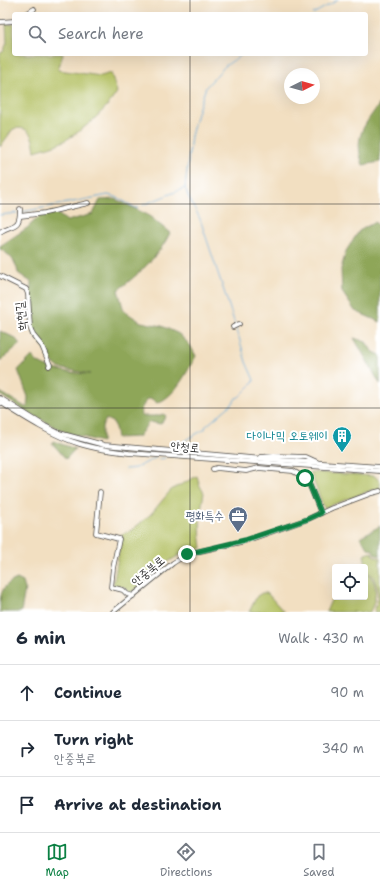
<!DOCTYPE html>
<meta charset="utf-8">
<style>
:root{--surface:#fff;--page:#f6f6f7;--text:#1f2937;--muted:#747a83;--line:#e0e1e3;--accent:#0b8043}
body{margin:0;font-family:"Shantell Sans","Poor Story",sans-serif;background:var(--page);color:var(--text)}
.controls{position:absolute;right:12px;bottom:12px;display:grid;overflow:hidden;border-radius:4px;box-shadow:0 4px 16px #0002}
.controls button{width:36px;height:36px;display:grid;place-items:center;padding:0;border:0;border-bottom:1px solid var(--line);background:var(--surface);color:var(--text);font:20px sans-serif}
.compass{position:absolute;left:284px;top:68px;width:36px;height:36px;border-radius:50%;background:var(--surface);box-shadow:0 4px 16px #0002;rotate:85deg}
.stop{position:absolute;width:12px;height:12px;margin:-9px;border:3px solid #0b8043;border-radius:50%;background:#fff}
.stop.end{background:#0b8043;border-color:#fff;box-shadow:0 1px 4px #0008}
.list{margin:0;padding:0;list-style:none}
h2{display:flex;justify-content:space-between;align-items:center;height:52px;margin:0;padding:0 16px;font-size:17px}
h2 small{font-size:13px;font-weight:400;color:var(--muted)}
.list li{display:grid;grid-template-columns:26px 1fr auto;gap:12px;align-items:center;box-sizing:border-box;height:56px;padding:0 16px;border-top:1px solid var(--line)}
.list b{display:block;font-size:15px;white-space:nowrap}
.list p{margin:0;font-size:13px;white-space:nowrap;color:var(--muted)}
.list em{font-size:13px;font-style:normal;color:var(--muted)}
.icon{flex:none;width:22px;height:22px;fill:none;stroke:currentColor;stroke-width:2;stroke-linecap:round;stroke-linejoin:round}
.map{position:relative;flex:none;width:380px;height:612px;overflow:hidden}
.search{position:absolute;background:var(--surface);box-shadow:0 4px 16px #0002;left:12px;right:12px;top:12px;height:44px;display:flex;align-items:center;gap:10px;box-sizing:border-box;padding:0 14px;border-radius:4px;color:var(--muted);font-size:15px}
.sheet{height:220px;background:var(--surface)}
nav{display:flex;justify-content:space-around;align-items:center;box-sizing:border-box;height:56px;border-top:1px solid var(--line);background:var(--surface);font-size:11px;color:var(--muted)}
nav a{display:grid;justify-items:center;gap:2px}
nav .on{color:var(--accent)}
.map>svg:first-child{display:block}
.green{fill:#b3c062;stroke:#6f7646}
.forest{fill:#8ea658;stroke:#5c6842}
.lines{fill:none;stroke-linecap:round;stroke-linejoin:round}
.stream{stroke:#60a6d6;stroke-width:1}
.minor-casing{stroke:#494642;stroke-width:5.5}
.minor{stroke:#fff;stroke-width:4}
.route{stroke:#0b8043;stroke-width:5}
.grid{fill:none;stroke:#2b2b2b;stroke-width:1;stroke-opacity:0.55}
.labels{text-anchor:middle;stroke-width:4;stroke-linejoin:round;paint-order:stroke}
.street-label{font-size:12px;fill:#2b2b2b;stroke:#fff}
.culture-label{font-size:12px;fill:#0d838f;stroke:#fff;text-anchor:end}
.service-label{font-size:12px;fill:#4e5e75;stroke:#fff;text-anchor:end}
</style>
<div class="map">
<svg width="380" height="612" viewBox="0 0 380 612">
<rect width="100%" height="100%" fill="#fff"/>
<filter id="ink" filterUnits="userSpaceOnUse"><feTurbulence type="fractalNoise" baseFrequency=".025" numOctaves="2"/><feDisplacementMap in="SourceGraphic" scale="8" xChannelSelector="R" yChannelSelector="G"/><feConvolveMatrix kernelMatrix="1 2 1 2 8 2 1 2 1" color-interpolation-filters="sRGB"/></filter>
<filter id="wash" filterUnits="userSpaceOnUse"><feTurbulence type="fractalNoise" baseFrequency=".012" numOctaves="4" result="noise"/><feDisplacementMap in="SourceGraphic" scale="16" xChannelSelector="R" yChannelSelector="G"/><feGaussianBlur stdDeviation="0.9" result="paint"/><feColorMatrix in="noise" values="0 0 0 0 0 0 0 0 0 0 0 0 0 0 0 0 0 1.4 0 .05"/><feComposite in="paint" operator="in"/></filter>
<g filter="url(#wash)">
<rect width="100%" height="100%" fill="#f2dfc1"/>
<g class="green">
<path d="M6,24H14V54H63L58,70L101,76L111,73L117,92C107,110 80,133 62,142C54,146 44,148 35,151C33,137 30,125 13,129L0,147V53L3,52L7,43Z"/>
<polygon points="310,472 375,476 380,482 380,489 372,490 324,508"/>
<path d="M197,476L200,486L204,493C200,512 199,529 202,548L181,554L168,562L134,591L129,593L125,587L113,586L122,534L132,530L151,514L171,490Z"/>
<polygon points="372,552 374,556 380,558 380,612 374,612 378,598 377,587 373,576 368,573 364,555"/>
<path d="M368,573C379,584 376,599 370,612H326L332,598L335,587V597H365V574Z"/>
<polygon points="262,593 267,593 284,612 249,612 257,596"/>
</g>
<g class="forest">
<path d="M380,103V162L363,165C353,136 364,126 380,103Z"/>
<path d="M115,199L148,215L170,233C159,256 139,274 118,290L124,311L141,322L162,326L179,334L190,345L196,356C186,373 176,396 157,403L152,399H147L141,409V416H155L164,414L166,416L161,424L149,422L138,437L117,438L114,423L106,419L102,427V442L67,433L27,412L0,395V392L27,408L28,397L18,370L32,356C34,358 36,362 39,363C48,370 79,374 90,374L59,368L52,362L43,346L34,334L30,313L31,282L18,273C16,261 10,255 0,249V246L27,228L42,214L55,212L67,221L93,214L100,200Z"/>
<polygon points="375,222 380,228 380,322 355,311 342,292 341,269 346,251 359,231"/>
<polygon points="0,331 15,338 20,344 0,361"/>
<polygon points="354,338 366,342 372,351 380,355 380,384"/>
<polygon points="53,441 75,449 66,459 52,443"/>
<polygon points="380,526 380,556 375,554 373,550 369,549 360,537"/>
<path d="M17,579L23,582L25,589L21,612H0C0,595 0,586 17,579Z"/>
</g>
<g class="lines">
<g class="stream">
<polyline points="313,14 338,0"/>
<path d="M185,188C188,199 196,209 200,219L235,324"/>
<polyline points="143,205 185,188 191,136 197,113 206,87 225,66 243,54"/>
<polyline points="22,212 108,195 116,197 136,208 138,207"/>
<polyline points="0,215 17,213"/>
<polyline points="177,446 182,444 184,441 205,429 205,427 233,403 236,398 239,397 253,383 254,380 246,362 236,327"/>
<polyline points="126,469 136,468 155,458 160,459 165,458"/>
</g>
</g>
</g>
<g filter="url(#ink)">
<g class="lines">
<g class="minor-casing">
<g id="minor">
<polyline points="26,14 34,9"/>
<polyline points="0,22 14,21"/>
<polyline points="20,216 45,213 88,203"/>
<path d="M0,232C13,223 20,230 20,209"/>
<polyline points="0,276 26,289 28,294 30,327 33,335 42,346 50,365 49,366"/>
<polyline points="233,327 239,324"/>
<polyline points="0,398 45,426 59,433 104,445 251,458 380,467"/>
<path d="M0,402C25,418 51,435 80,444C96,449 112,451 129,453L380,471"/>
<polyline points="261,457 274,456 306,457 317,462"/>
<polyline points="213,469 217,468 246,471 259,468 293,471 305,478 310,486 321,513"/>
<polyline points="100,492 96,533 119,539 113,568 111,587 123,590 127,594 133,596"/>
<polyline points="113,612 173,563 187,554 245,541 308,519 332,508 372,493 380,491"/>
</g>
</g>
<use href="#minor" class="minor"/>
</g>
</g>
<g class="lines" filter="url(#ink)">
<polyline class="route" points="187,554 245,540 308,519 321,513 310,486 305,478"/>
</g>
<path class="grid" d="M190,0V14M190,54V612M0,204H380M0,408H380"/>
<defs>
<g id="building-pin" transform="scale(1)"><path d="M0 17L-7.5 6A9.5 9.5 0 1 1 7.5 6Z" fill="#0f9aa8" stroke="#fff"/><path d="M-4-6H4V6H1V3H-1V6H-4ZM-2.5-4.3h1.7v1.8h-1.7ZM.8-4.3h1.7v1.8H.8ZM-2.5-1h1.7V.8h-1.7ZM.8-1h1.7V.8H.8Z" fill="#fff"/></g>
<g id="office-pin" transform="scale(1)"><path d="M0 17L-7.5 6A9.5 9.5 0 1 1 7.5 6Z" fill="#5c6f8a" stroke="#fff"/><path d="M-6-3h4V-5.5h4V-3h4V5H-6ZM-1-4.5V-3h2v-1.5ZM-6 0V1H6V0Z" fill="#fff"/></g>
</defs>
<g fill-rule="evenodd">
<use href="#building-pin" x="342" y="436"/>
<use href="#office-pin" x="238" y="516"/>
</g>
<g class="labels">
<g class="street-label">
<text transform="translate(21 316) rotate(-97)" y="4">학현길</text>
<text transform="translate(185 447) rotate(5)" y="4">안청로</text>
<text transform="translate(148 571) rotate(-40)" y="4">안중북로</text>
</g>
<g class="culture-label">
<text x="328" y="440">다이나믹 오토웨이</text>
</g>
<g class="service-label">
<text x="224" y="520">평화특수</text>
</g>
</g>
</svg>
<div class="controls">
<button><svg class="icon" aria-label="locate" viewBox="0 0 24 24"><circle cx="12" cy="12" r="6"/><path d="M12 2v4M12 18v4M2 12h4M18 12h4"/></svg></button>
</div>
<svg class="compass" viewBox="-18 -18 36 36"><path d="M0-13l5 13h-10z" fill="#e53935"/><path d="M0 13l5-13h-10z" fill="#747a83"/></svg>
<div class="stop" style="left:305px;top:478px"></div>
<div class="stop end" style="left:187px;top:554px"></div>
<div class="search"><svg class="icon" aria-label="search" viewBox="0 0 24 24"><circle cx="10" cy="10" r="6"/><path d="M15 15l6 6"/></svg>Search here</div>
</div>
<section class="sheet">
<h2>6 min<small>Walk · 430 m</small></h2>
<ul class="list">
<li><svg class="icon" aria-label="ahead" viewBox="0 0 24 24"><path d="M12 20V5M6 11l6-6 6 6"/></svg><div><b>Continue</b></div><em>90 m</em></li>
<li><svg class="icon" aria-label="right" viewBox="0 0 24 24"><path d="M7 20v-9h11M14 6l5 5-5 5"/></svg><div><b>Turn right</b><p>안중북로</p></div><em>340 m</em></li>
<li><svg class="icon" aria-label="arrive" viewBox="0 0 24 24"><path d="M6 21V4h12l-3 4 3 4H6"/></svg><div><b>Arrive at destination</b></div></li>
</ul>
</section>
<nav>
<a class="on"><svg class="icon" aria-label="map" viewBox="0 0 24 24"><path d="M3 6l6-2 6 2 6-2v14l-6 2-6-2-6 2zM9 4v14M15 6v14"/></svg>Map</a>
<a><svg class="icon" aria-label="directions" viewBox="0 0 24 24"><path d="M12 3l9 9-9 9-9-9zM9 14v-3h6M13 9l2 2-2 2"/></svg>Directions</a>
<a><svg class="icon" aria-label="saved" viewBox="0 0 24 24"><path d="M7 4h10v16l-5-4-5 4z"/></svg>Saved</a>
</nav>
